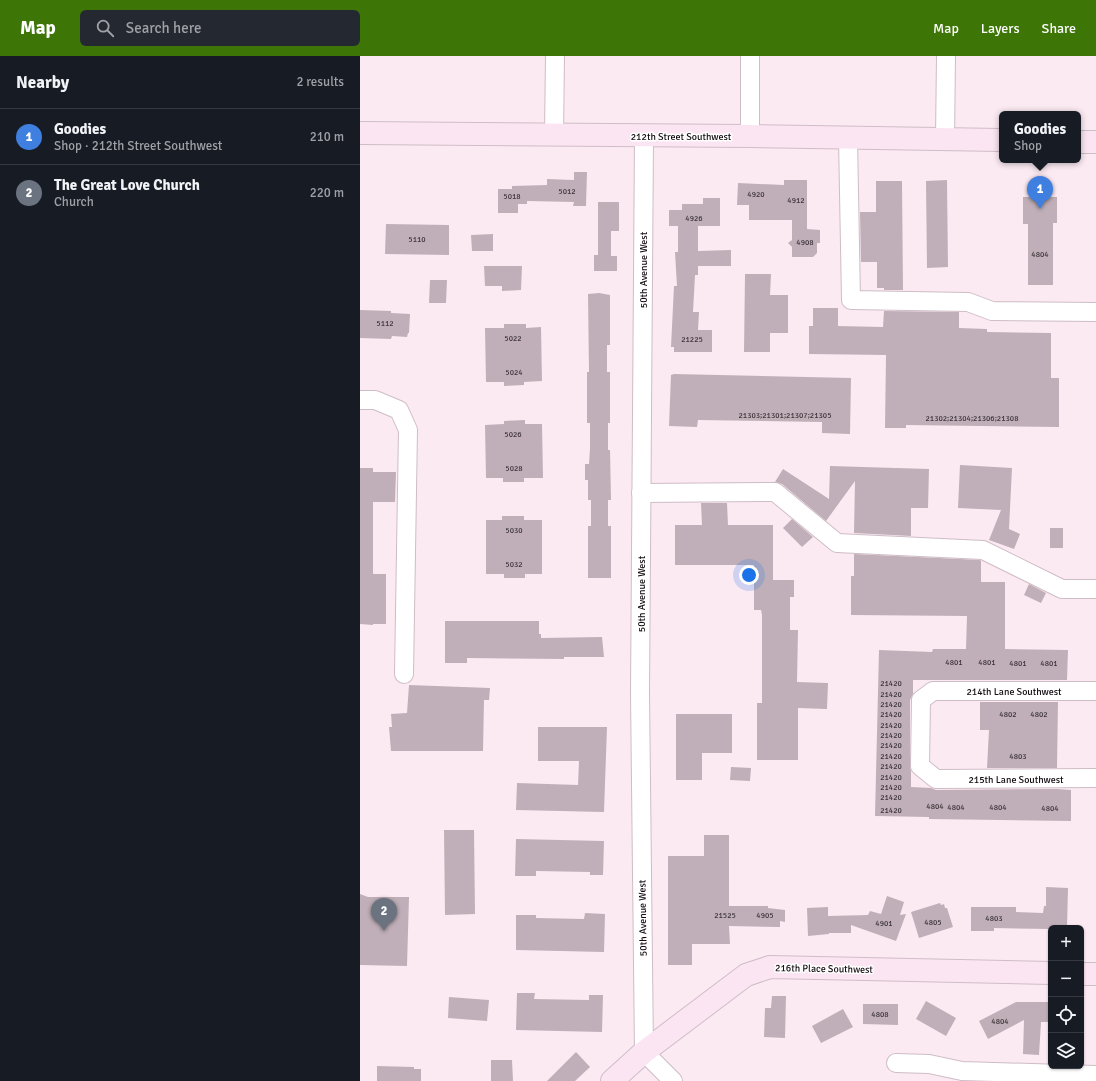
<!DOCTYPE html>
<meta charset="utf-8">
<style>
:root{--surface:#171b24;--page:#242831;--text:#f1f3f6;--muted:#9ea1a6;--line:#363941;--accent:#3d7607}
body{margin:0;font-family:Signika,sans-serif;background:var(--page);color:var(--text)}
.controls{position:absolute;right:12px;bottom:12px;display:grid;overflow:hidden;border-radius:6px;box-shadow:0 1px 3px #0004}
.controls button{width:36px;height:36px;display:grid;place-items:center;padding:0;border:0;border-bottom:1px solid var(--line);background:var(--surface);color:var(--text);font:20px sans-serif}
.you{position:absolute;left:389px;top:519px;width:14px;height:14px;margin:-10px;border:3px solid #fff;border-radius:50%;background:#1a73e8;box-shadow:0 0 0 6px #1a73e833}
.badge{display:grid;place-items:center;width:26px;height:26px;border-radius:50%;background:var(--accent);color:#fff;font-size:13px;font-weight:700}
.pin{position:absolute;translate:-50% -33px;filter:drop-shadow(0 1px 2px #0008)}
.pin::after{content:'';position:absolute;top:21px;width:14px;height:12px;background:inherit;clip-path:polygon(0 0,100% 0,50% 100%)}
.popup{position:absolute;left:639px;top:55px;width:82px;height:52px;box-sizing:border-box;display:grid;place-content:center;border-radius:6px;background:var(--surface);filter:drop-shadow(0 1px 3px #0005);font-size:13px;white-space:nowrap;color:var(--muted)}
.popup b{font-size:15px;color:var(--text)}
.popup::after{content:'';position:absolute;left:50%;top:100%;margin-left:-8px;border:8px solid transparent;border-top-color:var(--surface)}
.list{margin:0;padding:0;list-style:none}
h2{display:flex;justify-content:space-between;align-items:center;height:52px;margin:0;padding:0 16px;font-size:17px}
h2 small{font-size:13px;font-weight:400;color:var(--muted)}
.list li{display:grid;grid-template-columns:26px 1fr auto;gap:12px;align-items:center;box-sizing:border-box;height:56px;padding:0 16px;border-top:1px solid var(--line)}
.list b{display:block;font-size:15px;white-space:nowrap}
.list p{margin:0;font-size:13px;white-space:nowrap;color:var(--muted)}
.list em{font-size:13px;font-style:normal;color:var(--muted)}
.icon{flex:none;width:22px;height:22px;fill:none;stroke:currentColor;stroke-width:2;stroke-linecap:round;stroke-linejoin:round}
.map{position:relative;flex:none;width:736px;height:1025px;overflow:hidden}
header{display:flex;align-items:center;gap:24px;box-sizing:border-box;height:56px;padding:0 20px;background:var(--accent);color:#fff}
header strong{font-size:19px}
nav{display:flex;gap:22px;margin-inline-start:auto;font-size:14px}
.search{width:280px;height:36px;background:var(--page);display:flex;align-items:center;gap:10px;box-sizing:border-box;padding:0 14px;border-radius:6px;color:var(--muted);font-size:15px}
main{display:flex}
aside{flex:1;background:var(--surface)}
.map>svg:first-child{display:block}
.building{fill:#c0afb8}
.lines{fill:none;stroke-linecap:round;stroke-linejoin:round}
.street-casing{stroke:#cebdc6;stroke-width:20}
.secondary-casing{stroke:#cebdc6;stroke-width:24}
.street{stroke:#fff;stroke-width:18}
.secondary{stroke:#fce5f2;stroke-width:22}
.labels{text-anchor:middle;stroke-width:3;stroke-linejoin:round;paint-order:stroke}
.number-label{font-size:8px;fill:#3e353a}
.street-label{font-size:10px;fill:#120c10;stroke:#fff}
</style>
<header>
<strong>Map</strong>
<div class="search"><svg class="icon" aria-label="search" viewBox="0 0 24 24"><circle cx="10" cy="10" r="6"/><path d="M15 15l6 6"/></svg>Search here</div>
<nav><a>Map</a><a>Layers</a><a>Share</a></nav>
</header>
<main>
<aside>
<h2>Nearby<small>2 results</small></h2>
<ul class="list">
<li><span class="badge" style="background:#3f7fe0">1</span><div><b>Goodies</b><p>Shop · 212th Street Southwest</p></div><em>210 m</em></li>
<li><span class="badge" style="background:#6b7280">2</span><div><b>The Great Love Church</b><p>Church</p></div><em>220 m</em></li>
</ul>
</aside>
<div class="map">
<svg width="736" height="1025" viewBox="0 0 736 1025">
<rect width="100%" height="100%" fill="#fceaf3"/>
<g class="building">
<polygon points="214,116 227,116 226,150 213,150 214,146 167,145 167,148 158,148 158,157 138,157 138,133 152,133 152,130 187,129 187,123 214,124"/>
<polygon points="424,124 447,124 447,173 460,174 460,187 457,187 457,197 453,201 432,201 432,191 428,187 432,184 432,164 389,164 389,149 377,149 378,127 424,129"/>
<polygon points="587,124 588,211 567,212 566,125"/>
<polygon points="516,125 542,125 543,234 524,234 524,232 517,232 517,206 501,206 500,156 516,156"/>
<polygon points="663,141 697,141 697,167 693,167 693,229 668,229 668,168 663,168"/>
<polygon points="343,142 360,142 360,170 338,170 338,195 371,194 371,210 338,210 338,219 335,219 333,256 339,256 338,274 352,274 352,296 314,296 314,291 311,291 314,230 317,230 315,196 318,196 318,170 309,170 309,154 322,154 322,148 343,148"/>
<polygon points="238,146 259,146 259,175 251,175 251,200 257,200 257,215 234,215 234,199 238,199"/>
<polygon points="26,168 89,169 89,199 25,198"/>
<polygon points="133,178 133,195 112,195 111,179"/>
<polygon points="124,210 162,210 161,234 142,235 142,230 125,230"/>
<polygon points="385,218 411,218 410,239 428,239 428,277 410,277 410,296 384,296"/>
<polygon points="70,224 87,224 86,247 69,247"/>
<polygon points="239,237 250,239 250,289 247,289 247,316 250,316 250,367 248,367 248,394 250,394 251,444 248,444 248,470 251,470 251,522 228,522 228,470 231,470 231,444 228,444 228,424 225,424 225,408 229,408 230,393 230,367 227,367 227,316 229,316 228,238"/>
<polygon points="453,252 478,252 478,270 523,271 524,255 599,256 599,272 627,273 627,276 691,277 691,322 699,322 699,371 546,369 546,372 525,372 526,299 449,298 449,270 453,270"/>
<polygon points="0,254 31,255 31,257 50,258 49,277 48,277 47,281 32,280 31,283 0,282"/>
<polygon points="144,268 166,268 166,272 181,271 182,325 164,326 164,329 144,330 144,326 126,326 125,272 144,272"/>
<polygon points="314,318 491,322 490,378 462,377 462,366 338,364 337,371 309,370 311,319"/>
<polygon points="165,364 165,368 182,368 183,422 164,422 164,426 143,426 143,422 126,422 125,369 144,368 144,365"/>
<polygon points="600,409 652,412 649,473 660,478 654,493 629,484 641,454 598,452"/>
<polygon points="470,410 569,413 568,452 551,452 551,480 494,477 495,425 466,465 422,428 415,426 423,413 469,443"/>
<polygon points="0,412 13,412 13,416 36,416 35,446 13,446 13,518 26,518 26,568 13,568 13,569 0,568"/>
<polygon points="341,447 367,447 368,469 413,469 413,524 434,524 434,541 430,541 430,574 438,574 437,626 468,627 467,653 438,652 438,704 397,704 397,647 402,647 402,559 401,554 394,554 394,509 315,509 315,469 342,469"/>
<polygon points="142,460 164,460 164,464 182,464 182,518 165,518 165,522 144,522 144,518 126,518 126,464 142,464"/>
<polygon points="432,463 453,481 442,491 423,472"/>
<rect x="690" y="472" width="13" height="20"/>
<polygon points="494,498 620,504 621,505 621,526 645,526 645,593 708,594 707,624 553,624 553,638 550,644 550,710 551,715 551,731 571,732 576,734 697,733 711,734 711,765 569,763 569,761 515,760 519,594 572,596 573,593 606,593 607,560 491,559 491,520 494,520"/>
<polygon points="669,528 686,537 681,547 664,539"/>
<polygon points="85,565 179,565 179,578 181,578 181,582 242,581 244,601 204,601 204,603 107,602 107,607 85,607"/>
<polygon points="49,629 130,632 129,644 124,644 123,695 31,695 29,671 32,671 31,658 47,657"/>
<polygon points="620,646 698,646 697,712 627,712 629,674 620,674"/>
<polygon points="316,658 372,658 372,697 342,697 342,724 316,724"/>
<polygon points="178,671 247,671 244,756 156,754 157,727 218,729 219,705 178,705"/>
<polygon points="371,711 391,712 390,725 370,724"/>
<polygon points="84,774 114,774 115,858 85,859"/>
<polygon points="344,779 369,779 369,850 408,850 408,852 425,854 425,866 420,865 420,871 369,870 370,888 332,888 332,909 308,909 308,800 344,800"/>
<polygon points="156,783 244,785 243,819 230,819 230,816 176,815 176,820 155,820"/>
<polygon points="686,831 708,832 707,872 691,872 691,873 634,872 634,875 611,875 611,851 656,851 656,856 683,857 684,850 686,850"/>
<polygon points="0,838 8,841 49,841 47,910 0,909"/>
<polygon points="527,840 544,846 540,859 546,858 536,885 491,869 491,877 469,877 469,878 448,880 447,852 468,851 468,860 508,859 510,855 521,858"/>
<polygon points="580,847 581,849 584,848 585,852 587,852 593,871 559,882 551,856"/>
<polygon points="225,857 245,858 244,896 156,894 156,859 176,859 176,862 224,863"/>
<polygon points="157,937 175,937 174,943 229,944 229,939 243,939 242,976 156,974"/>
<polygon points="412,940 426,940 425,982 404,981 405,952 411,952"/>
<polygon points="89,941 129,944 127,965 88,962"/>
<polygon points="566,945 596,962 586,980 556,963"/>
<polygon points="656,946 691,946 691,966 681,966 679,999 663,998 664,964 628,983 619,965"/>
<polygon points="503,948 538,948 538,969 503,968"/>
<polygon points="483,953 493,971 461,987 452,970"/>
<polygon points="216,996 230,1011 215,1025 187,1025"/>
<polygon points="131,1004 152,1004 153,1025 131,1025"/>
<polygon points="17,1010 54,1011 54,1013 61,1013 61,1025 17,1025"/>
</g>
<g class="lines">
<g class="street-casing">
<g id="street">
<polyline points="194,79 195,0"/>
<polyline points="284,80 280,637 284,996 313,1025"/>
<polyline points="390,80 390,0"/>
<polyline points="488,82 491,244 608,246 632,255 736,256"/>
<polyline points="585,83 586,0"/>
<polyline points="0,344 15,344 39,354 48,374 44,618"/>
<polyline points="281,437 415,436 477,487 623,494 702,533 736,533"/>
<polyline points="736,635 573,635 561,644 560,710 576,723 736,722"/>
<polyline points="536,1007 569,1008 602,1015 736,1019"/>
</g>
</g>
<g class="secondary-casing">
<g id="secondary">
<polyline points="0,77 390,80 642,84"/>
<polyline points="718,86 736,86"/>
<polyline points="721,918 736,918"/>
<polyline points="252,1025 284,996 386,919 410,911 691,917"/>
</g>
</g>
<use href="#street" class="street"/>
<use href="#secondary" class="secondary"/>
</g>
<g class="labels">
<g class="number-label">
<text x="207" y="138">5012</text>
<text x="396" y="141">4920</text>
<text x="152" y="143">5018</text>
<text x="436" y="147">4912</text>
<text x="334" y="165">4926</text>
<text x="57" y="186">5110</text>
<text x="445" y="189">4908</text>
<text x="680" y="201">4804</text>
<text x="25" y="270">5112</text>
<text x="153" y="285">5022</text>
<text x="332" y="286">21225</text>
<text x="154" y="319">5024</text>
<text x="425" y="362">21303;21301;21307;21305</text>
<text x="612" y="365">21302;21304;21306;21308</text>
<text x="153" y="381">5026</text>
<text x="154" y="415">5028</text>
<text x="154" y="477">5030</text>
<text x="154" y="511">5032</text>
<text x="594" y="609">4801</text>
<text x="627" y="609">4801</text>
<text x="658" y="610">4801</text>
<text x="689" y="610">4801</text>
<text x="531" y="630">21420</text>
<text x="531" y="641">21420</text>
<text x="531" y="651">21420</text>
<text x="531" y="661">21420</text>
<text x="648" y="661">4802</text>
<text x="679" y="661">4802</text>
<text x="531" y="672">21420</text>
<text x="531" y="682">21420</text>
<text x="531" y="692">21420</text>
<text x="531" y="703">21420</text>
<text x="658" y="703">4803</text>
<text x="531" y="713">21420</text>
<text x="531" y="724">21420</text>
<text x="531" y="734">21420</text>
<text x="531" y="744">21420</text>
<text x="575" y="753">4804</text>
<text x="596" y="754">4804</text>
<text x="638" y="754">4804</text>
<text x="690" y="755">4804</text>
<text x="531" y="757">21420</text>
<text x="365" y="862">21525</text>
<text x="405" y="862">4905</text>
<text x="634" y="865">4803</text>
<text x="573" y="869">4805</text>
<text x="524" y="870">4901</text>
<text x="520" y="961">4808</text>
<text x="640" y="968">4804</text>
</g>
<g class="street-label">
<text x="321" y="84">212th Street Southwest</text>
<text transform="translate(283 214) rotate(-90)" y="4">50th Avenue West</text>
<text transform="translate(281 538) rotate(-90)" y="4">50th Avenue West</text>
<text x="654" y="639">214th Lane Southwest</text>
<text x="656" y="727">215th Lane Southwest</text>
<text transform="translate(282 862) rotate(-91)" y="4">50th Avenue West</text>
<text transform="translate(464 912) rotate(1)" y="4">216th Place Southwest</text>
</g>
</g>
</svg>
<div class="controls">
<button>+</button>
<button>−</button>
<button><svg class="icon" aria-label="locate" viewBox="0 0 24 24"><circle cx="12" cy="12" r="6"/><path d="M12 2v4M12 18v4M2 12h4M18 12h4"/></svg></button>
<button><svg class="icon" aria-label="layers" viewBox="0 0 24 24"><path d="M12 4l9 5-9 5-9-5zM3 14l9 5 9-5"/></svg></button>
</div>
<div class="you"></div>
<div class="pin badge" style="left:680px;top:153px;background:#3f7fe0">1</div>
<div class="popup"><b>Goodies</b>Shop</div>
<div class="pin badge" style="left:24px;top:875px;background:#6b7280">2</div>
</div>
</main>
